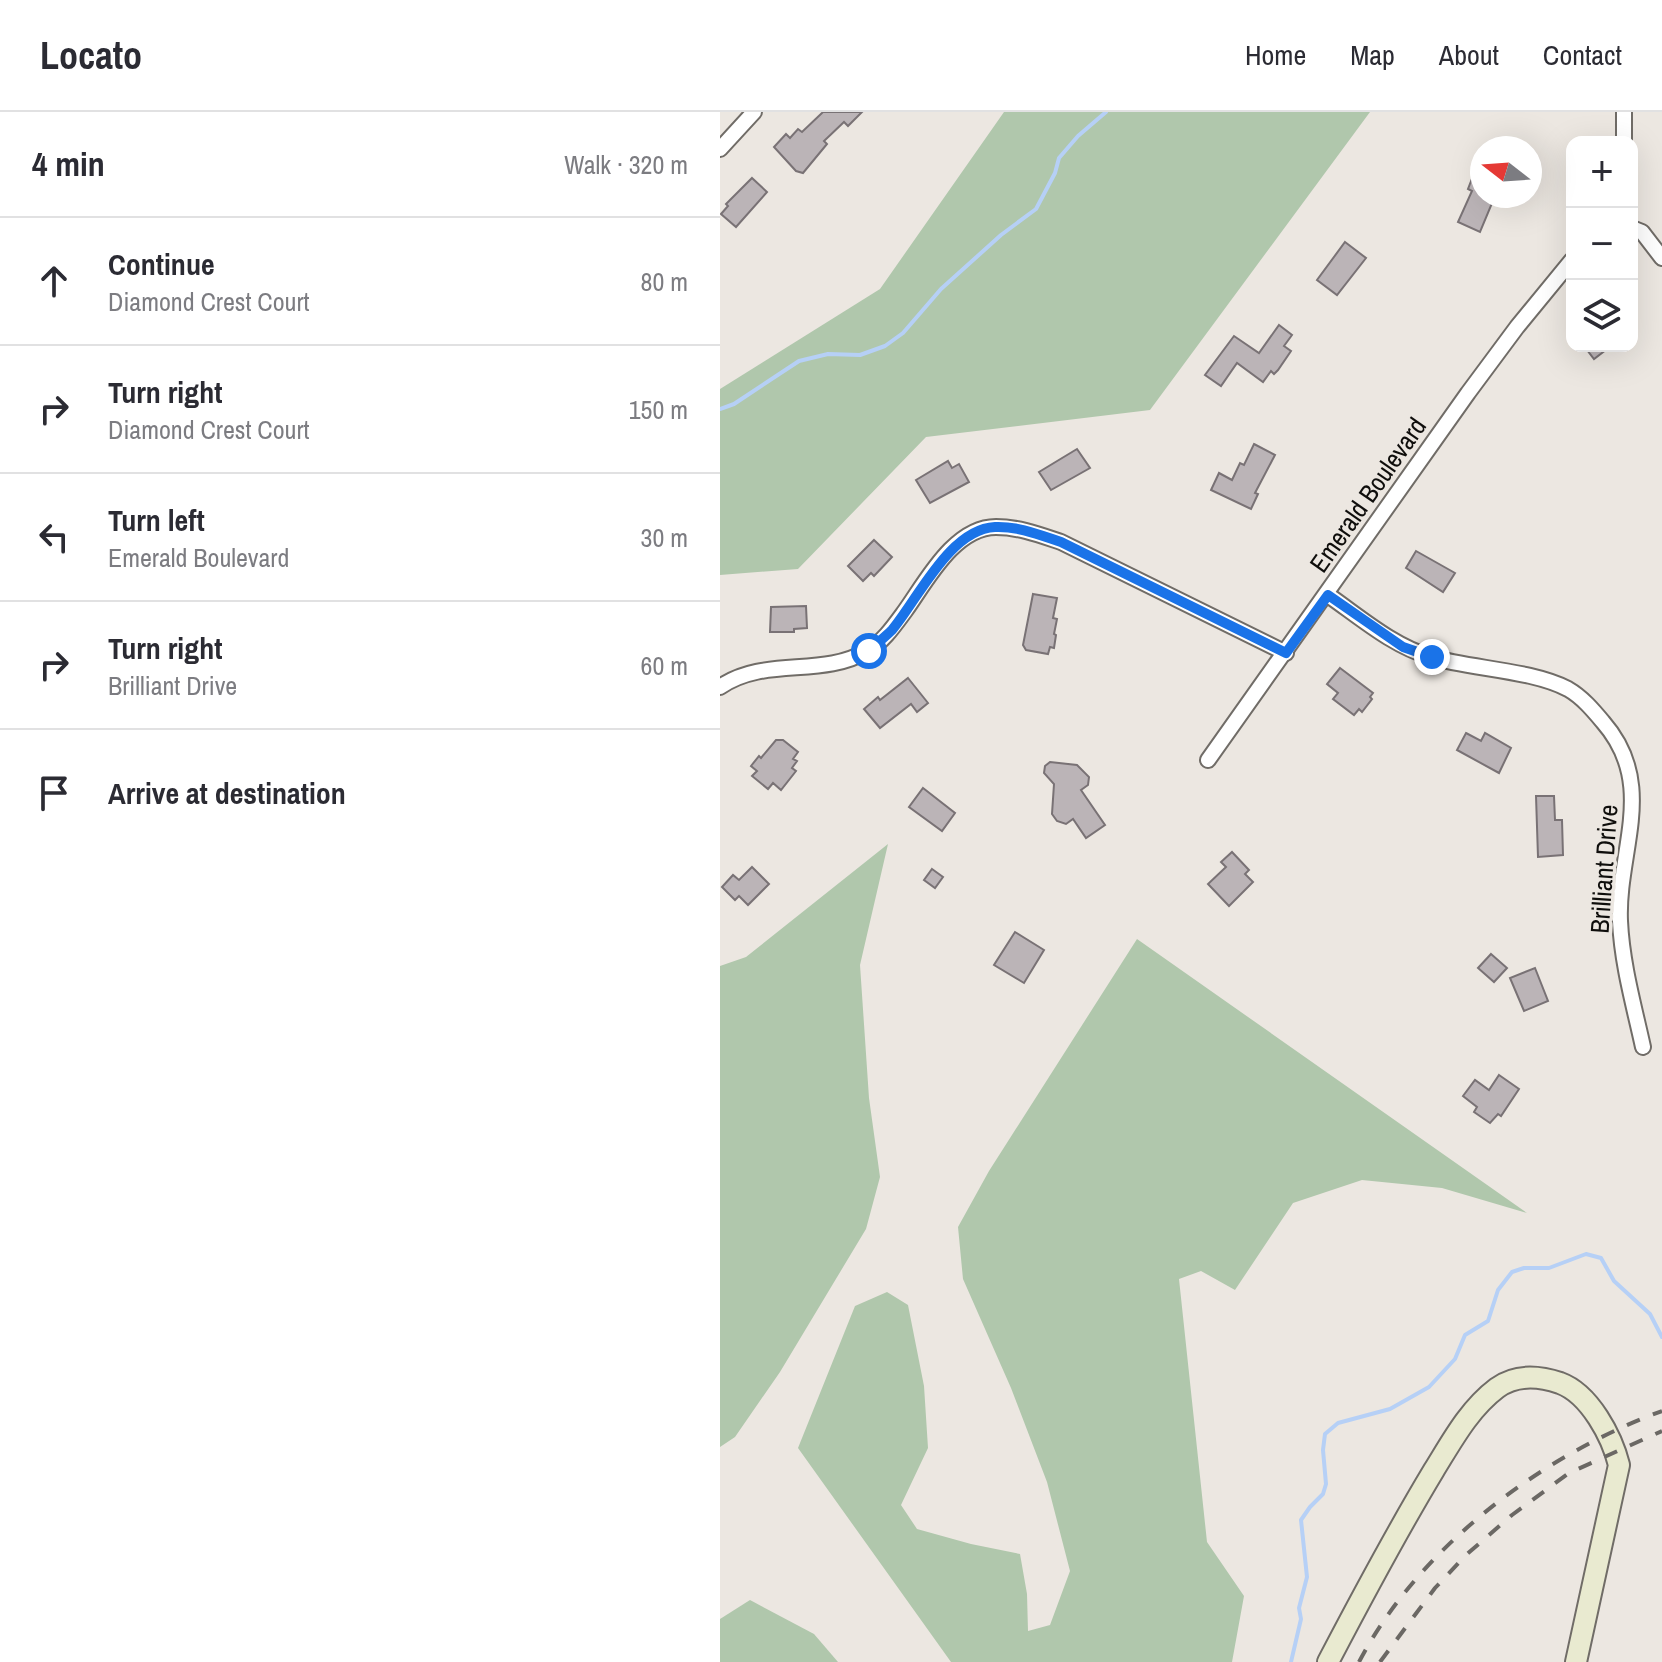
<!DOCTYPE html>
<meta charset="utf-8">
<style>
:root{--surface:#fff;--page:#f7f7f7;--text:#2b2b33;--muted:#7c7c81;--line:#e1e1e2}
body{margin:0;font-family:"Archivo Narrow",sans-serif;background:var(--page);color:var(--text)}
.controls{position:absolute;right:24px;top:24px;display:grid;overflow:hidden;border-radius:16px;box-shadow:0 8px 32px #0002}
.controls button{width:72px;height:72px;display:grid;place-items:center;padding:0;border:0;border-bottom:2px solid var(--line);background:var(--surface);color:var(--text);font:40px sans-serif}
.compass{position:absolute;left:750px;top:24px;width:72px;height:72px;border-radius:50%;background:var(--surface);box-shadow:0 8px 32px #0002;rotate:287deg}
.stop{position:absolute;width:24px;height:24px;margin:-18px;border:6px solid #1a73e8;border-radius:50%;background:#fff}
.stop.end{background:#1a73e8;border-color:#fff;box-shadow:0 2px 8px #0008}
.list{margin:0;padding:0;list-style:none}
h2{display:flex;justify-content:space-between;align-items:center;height:104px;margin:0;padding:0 32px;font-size:34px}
h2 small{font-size:26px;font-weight:400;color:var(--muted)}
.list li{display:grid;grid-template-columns:52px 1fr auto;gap:24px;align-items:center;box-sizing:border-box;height:128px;padding:0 32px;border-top:2px solid var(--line)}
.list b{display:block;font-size:30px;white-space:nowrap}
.list p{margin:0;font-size:26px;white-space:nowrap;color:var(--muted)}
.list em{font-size:26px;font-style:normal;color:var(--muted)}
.icon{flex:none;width:44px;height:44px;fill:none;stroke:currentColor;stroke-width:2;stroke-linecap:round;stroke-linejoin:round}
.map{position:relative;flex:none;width:942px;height:1550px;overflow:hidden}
header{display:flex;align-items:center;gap:48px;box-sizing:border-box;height:112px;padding:0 40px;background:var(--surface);border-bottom:2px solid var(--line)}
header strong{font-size:38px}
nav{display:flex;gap:44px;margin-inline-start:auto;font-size:28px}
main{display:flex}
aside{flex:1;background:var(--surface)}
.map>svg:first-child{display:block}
.green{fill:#b0c7ac}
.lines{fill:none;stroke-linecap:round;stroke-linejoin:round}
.stream{stroke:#b6d0f6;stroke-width:4}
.building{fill:#bbb4b7;stroke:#797275;stroke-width:2}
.street-casing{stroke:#706c67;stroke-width:18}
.secondary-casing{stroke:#706c67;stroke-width:24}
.street{stroke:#fff;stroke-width:14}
.secondary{stroke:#e9ead0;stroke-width:20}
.rail{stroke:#6b6864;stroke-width:4;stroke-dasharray:14 14;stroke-linecap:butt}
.route{stroke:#1a73e8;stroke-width:10}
.labels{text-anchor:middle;stroke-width:7;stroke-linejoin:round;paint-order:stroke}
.street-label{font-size:26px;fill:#0f0e0c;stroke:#ece7e1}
</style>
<header>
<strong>Locato</strong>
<nav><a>Home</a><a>Map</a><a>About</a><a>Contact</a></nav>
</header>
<main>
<aside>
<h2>4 min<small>Walk · 320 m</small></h2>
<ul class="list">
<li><svg class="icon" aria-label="ahead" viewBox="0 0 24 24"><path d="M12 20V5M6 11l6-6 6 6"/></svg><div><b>Continue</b><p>Diamond Crest Court</p></div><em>80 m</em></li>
<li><svg class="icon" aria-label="right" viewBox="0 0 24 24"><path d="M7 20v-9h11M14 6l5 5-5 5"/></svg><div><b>Turn right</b><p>Diamond Crest Court</p></div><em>150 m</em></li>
<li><svg class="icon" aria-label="left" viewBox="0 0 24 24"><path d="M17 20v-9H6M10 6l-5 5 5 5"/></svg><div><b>Turn left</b><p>Emerald Boulevard</p></div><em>30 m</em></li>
<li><svg class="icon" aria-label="right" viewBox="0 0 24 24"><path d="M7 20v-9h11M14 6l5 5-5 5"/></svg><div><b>Turn right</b><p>Brilliant Drive</p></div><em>60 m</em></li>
<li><svg class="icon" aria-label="arrive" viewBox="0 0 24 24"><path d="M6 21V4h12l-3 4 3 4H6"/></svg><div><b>Arrive at destination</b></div></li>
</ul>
</aside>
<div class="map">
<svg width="942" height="1550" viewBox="0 0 942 1550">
<rect width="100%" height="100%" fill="#ece7e1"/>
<g class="green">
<polygon points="284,0 650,0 430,298 206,325 78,457 0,463 0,277 160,177"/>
<polygon points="168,732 140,853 149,986 160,1065 146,1117 60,1260 15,1325 0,1335 0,854 26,845"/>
<polygon points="417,827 807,1101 722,1076 642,1068 573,1091 515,1178 481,1159 459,1167 487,1430 524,1484 512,1550 231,1550 78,1336 135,1194 167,1180 188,1193 204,1274 208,1336 181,1393 197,1417 251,1432 300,1442 307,1482 308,1519 330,1513 350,1459 327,1370 291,1276 243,1167 238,1115 269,1059"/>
<polygon points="30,1488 94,1522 118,1550 0,1550 0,1507"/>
</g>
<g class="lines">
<g class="stream">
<polyline points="0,297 14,292 79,249 108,242 140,243 165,234 183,221 221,177 281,123 316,97 335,61 339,46 358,24 386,0"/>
<polyline points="571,1550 581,1507 579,1496 587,1465 581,1408 590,1395 603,1382 606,1372 603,1338 605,1322 618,1311 670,1297 709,1275 735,1247 745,1223 768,1209 778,1178 792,1160 804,1156 829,1156 866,1142 881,1146 894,1169 930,1202 942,1225"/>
</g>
</g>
<g class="building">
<polygon points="103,0 142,0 128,14 124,10 104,29 107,32 83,61 76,59 54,35 66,22 70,26 78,17 82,20"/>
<polygon points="762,56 762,84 775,84 760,120 738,110 752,79 748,77 753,64 758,66"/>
<polygon points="32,66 47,80 16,115 1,102 8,94 6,92"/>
<polygon points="625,130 646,146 617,183 597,168"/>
<polygon points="559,213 572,223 564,234 571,239 558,258 554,262 551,259 543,270 517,251 501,274 485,263 514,224 539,241"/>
<polygon points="864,234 891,234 874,247"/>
<polygon points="534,332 555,343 535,381 538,382 531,397 491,378 499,361 512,368 520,351 524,353"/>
<polygon points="357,337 370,356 331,378 319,360"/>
<polygon points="228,349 232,356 239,352 249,370 210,391 196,368"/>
<polygon points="154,428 172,445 154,464 151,461 143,469 128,454"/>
<polygon points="696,439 735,461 723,480 686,456"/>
<polygon points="313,482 337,486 333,506 337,507 334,522 336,523 334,536 330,535 328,542 306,538 303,533"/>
<polygon points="86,494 87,516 74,517 74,520 50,520 51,495"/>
<polygon points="620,556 653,581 650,585 652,587 642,600 639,597 634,603 613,587 618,581 607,572"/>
<polygon points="188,566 208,591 197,600 191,592 160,616 144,597 158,585 160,588"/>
<polygon points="746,621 761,629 765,621 791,636 779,661 737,638"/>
<polygon points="56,628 63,628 78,640 73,647 77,649 72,656 76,659 61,678 53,671 48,677 32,664 37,659 31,654 39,644 41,646"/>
<polygon points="330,650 357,653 369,665 368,673 361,678 385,713 366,726 353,707 346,712 337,709 332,702 334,672 324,661 325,654"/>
<polygon points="203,676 235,701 222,719 189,695"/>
<polygon points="816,684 834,684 835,708 842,708 843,743 818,745"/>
<polygon points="512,740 529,758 525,762 533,770 509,794 488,772 506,755 501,750"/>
<polygon points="32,755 49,772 28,793 19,784 15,788 2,775 13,763 19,768"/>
<polygon points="212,757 223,765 215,776 204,768"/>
<polygon points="295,820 324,838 304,871 274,853"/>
<polygon points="771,842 787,856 774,870 758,856"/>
<polygon points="815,856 828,889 804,899 790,866"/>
<polygon points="779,963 799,977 781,1004 778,1002 770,1011 754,1000 757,995 743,984 755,968 769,978"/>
</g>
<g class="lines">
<g class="street-casing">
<g id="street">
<polyline points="904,30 904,0"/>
<polyline points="0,37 34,0"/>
<polyline points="912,116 922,120 942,146"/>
<path d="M608,483C641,506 673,534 711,545C752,557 812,558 848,577C862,585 873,598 883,610C938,673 897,739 900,809C902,852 914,894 923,935"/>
<path d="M0,575C44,544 102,566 147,539C163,530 174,514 185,499C206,470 234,415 276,415C299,415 320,423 341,430L566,541"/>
<polyline points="488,648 748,281 797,215 852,148"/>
</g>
</g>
<g class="secondary-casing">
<path id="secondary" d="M608,1550C642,1485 676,1421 714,1358C732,1329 749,1297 777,1276C796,1262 819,1264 840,1271C870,1282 892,1325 899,1353L856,1550"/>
</g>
<use href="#street" class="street"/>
<use href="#secondary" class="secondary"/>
<g class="rail">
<path d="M639,1550C699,1435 822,1343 942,1299"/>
<polyline points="660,1550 715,1476 746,1443 792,1403 849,1361 942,1319"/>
</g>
</g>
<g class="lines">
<path class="route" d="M149,539C156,532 165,525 172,518C198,487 230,417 275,415C298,414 320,423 341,430L566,541L608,483L683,535L712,545"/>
</g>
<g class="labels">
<g class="street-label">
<text transform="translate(648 383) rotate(-55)" y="9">Emerald Boulevard</text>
<text transform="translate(884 757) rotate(-86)" y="9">Brilliant Drive</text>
</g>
</g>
</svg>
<div class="controls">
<button>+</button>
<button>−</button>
<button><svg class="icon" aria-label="layers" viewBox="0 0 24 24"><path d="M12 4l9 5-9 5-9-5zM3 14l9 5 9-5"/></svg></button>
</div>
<svg class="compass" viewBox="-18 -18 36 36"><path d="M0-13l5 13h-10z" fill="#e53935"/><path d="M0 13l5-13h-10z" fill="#7c7c81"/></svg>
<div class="stop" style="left:149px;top:539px"></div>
<div class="stop end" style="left:712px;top:545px"></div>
</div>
</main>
